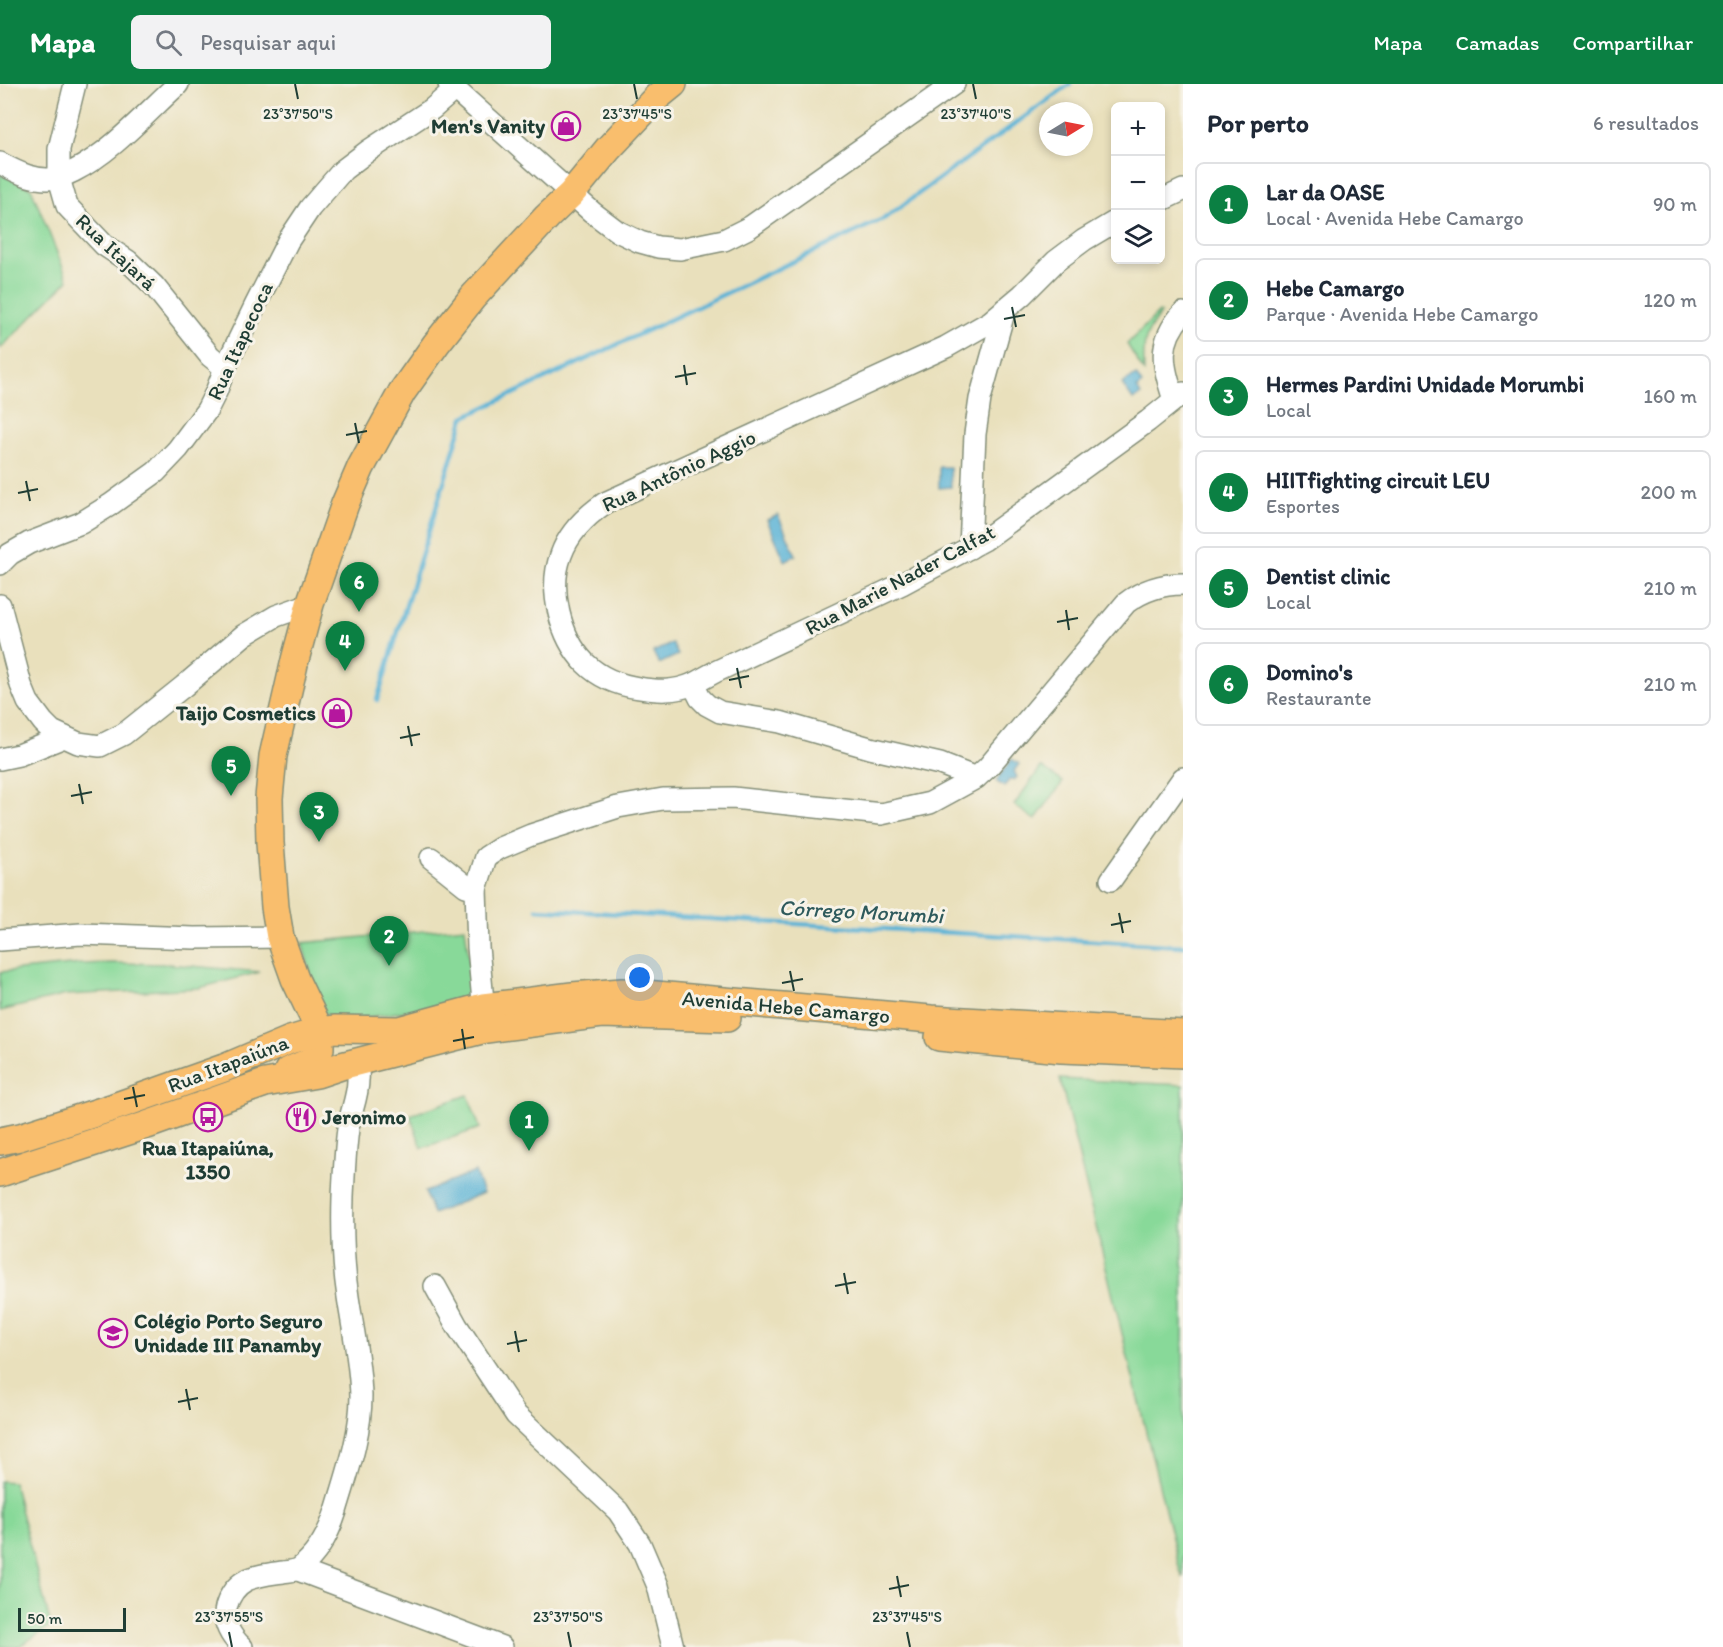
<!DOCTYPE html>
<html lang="pt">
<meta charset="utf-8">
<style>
:root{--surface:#fff;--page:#f2f2f3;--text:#1f2937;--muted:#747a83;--line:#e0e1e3;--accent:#0b8043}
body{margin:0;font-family:Itim,sans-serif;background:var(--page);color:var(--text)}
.controls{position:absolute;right:18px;top:18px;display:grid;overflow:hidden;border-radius:9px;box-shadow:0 3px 9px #0003}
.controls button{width:54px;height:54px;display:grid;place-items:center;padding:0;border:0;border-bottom:2px solid var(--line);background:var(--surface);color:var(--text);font:30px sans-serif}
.compass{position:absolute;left:1039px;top:18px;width:54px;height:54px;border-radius:50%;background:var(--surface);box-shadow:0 3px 9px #0003;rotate:80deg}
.scale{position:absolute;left:18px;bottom:15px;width:108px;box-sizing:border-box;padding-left:6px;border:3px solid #1f3d34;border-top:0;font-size:16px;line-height:21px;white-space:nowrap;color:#1f3d34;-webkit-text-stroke:4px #f7f3e8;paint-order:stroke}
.you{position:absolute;left:640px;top:894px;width:21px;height:21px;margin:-15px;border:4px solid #fff;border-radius:50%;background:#1a73e8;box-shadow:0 0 0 9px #1a73e833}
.badge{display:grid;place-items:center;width:39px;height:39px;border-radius:50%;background:var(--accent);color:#fff;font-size:20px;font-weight:700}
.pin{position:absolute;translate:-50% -50px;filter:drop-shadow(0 2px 3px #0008)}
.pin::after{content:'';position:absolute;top:32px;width:21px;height:18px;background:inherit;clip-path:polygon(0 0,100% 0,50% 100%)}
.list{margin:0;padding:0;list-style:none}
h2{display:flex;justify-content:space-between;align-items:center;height:78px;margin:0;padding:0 24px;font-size:26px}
h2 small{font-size:20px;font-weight:400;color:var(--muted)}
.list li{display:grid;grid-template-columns:39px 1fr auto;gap:18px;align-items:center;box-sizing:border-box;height:84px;margin:0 12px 12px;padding:0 12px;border:2px solid var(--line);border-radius:9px}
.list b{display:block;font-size:22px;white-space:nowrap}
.list p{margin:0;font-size:20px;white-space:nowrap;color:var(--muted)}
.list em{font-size:20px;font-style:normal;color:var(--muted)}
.icon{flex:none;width:33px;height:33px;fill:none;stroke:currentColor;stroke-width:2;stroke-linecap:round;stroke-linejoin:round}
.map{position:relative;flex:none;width:1183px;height:1563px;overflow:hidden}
header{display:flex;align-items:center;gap:36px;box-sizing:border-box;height:84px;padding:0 30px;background:var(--accent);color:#fff}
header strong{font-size:28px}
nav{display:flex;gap:33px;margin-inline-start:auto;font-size:21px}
.search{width:420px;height:54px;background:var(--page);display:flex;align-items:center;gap:15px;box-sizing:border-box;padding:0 21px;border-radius:9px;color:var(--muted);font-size:22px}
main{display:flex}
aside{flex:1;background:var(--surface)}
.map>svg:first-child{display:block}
.green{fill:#88d999;stroke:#548b66;stroke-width:1.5}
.water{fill:#59b2d6;stroke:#3c7885;stroke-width:1.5}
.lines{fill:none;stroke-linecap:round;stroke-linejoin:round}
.stream{stroke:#59b2d6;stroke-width:4.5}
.minor-casing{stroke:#848e78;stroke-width:24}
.major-casing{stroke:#848e78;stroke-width:30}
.minor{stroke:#fff;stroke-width:21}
.major{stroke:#f9be6d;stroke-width:27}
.ticks{fill:none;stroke:#1f3d34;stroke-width:2}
.labels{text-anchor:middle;stroke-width:6;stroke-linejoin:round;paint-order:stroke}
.poi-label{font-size:21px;font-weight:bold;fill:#1f3d34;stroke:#f7f3e8;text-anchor:end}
.street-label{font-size:21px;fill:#1f3d34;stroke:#f7f3e8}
.water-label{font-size:22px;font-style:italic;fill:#2e5a5c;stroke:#f7f3e8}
.ticks-label{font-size:15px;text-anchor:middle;fill:#1f3d34;stroke:#f7f3e8;stroke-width:6;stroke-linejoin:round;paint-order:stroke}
</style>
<header>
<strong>Mapa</strong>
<div class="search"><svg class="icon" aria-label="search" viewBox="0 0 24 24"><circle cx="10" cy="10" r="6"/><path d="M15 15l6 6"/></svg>Pesquisar aqui</div>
<nav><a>Mapa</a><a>Camadas</a><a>Compartilhar</a></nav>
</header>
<main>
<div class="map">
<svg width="1183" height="1563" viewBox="0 0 1183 1563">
<rect width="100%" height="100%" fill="#f7f3e8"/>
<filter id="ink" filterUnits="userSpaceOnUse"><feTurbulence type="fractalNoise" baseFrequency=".0167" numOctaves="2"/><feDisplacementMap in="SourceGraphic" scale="12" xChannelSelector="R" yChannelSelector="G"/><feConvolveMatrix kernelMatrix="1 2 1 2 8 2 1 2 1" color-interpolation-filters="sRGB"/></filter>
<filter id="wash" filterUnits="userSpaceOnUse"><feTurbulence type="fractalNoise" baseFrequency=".008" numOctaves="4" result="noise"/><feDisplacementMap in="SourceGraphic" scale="24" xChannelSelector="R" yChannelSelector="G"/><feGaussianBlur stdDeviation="1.35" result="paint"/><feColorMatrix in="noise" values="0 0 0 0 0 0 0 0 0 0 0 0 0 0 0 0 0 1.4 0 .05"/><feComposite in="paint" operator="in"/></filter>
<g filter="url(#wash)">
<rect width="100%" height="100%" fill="#e9e0bc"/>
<g class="green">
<polygon points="0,90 31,104 68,196 0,265"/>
<path d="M1159,228L1161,229C1143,251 1143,261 1144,288L1127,260Z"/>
<polygon points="1041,683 1063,698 1035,736 1014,721"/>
<polygon points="465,843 474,916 345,937 331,933 322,928 302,859"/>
<polygon points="113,879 168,880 260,888 199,904 66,911 0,927 0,888 81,880"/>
<polygon points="1060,995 1183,1001 1183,1494 1180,1487"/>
<polygon points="468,1011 480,1044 422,1064 410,1031"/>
<polygon points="0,1397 13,1398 51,1542 18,1563 0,1563"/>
</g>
<g class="water">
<polygon points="1136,291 1142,300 1137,304 1141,311 1133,316 1122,300"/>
<polygon points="939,383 950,383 951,403 939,404"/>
<polygon points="778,431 796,471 785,477 767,436"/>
<polygon points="672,559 678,571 659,580 653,568"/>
<polygon points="1012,675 1019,680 1014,687 1017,693 1014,696 1009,696 1004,703 996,697"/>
<polygon points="475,1088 483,1109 433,1130 425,1108"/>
</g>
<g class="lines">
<g class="stream">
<polyline points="377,616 464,333 885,134 1070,0"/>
<polyline points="537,825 1183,862"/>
</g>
</g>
</g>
<g filter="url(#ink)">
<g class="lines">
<g class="minor-casing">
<g id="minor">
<polyline points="75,0 59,65 59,94 67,122 104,161 128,177 154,202 210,272 225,284"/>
<polyline points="449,0 592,128 617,147 640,158 658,163 680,165 724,156 750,143 954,0"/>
<path d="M0,79C18,89 37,98 57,94C63,93 69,89 74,87C113,67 146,29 178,0"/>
<polyline points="1160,117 1183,106"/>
<path d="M1174,316C1163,281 1156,259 1183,229"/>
<polyline points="970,464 975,350 980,315 1005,225"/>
<polyline points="0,480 10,470 29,459 81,439 110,421 156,388 178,365 207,326 216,308 225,284 256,220 288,157 310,124 343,86 368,67 432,25 455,5"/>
<polyline points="0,521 21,601 28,618 43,638 52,647 78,659 100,662 124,650 184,602 244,551 276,532 310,520"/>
<polyline points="693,600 715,588 902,500 984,456 1148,337 1183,309"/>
<polyline points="0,675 19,671 64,653"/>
<path d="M976,694L940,680L870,664L780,638L720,628L707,621L700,614L693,600C674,608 658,607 639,604C618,601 600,594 585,579C560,553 548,505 561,471C569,448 586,432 605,419L946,263L990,238L1022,211L1056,177L1084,156L1116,137"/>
<polyline points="431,774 466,802 476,805 478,863 485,939"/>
<polyline points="1111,796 1183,694"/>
<path d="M476,805L486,773L500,764L531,751L618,723L663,715L733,714L881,730L930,719L976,694L988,683L1126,519C1143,506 1162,500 1183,500"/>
<polyline points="0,856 81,850 194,854 280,853"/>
<polyline points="435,1202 457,1242 516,1331 618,1427 640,1460 658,1502 673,1563"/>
<polyline points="298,1486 502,1563"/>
<path d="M242,1563C231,1553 222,1538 226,1523C235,1493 255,1492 283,1488C289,1487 296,1487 300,1484C319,1469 329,1449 336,1427C347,1390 361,1351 361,1312C360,1278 353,1246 348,1213C343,1180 342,1146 343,1113C344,1091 345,1067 348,1045C350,1029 358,1013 358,996C359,990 358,984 357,978"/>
</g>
</g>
<g class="major-casing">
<g id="major">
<polyline points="939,953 1061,965 1183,970"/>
<polyline points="288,987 314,976 320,965 320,947 295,895 280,853 275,823 270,759 269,714 273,672 295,576 310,520 345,420 361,383 402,308 436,260 473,213 547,133 571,110 608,65 657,13 673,0"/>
<polyline points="0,1057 20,1053 114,1023 224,984 290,956 320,947 336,945 399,946 483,923 572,912 622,908 931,935 1183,950"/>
<polyline points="0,1089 147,1041 265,999 317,990 341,982 486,945 602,930 727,934"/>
</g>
</g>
<use href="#minor" class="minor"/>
<use href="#major" class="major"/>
</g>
</g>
<path class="ticks" d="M295,0L298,15M634,0L637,15M973,0L976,15M1012,223L1016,243M1004,235L1025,231M684,281L687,301M675,293L696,289M355,339L359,359M346,351L367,347M26,397L30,417M18,409L38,405M1066,526L1069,546M1057,538L1078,534M737,584L741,604M729,596L749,592M408,642L412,662M400,654L420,650M79,700L83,720M71,712L92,708M1119,829L1123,849M1111,841L1131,837M790,887L794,907M782,899L803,895M462,945L465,965M453,957L474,953M133,1003L137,1023M124,1015L145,1011M844,1189L848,1210M835,1202L856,1198M515,1247L519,1268M507,1260L527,1256M186,1305L190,1326M178,1318L198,1314M897,1492L901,1513M889,1505L909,1501M229,1548L232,1563M568,1548L571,1563M907,1548L910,1563"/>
<defs>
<g id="shop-ring" transform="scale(1.5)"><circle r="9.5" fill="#f7f3e8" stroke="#b5179e" stroke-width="1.5"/><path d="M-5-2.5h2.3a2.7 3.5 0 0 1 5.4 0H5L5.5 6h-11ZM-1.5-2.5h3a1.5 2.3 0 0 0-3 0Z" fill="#b5179e"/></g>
<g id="bus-ring" transform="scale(1.5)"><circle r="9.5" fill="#f7f3e8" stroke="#b5179e" stroke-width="1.5"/><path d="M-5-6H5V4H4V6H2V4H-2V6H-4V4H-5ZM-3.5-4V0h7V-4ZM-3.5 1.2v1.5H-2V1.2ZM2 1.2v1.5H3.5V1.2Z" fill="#b5179e"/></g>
<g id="restaurant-ring" transform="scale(1.5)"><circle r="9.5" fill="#f7f3e8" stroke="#b5179e" stroke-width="1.5"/><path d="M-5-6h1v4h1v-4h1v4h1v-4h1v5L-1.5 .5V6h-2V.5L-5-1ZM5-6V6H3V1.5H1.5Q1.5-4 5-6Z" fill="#b5179e"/></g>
<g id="school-ring" transform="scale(1.5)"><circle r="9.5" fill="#f7f3e8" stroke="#b5179e" stroke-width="1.5"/><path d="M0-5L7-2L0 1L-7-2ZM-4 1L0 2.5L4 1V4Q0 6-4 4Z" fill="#b5179e"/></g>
</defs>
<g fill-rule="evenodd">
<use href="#shop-ring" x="566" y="42"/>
<use href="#shop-ring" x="337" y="629"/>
<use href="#bus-ring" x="208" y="1033"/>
<use href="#restaurant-ring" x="301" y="1033"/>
<use href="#school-ring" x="113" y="1249"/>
</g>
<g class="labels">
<g class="poi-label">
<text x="545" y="49">Men's Vanity</text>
<text x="316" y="636">Taijo Cosmetics</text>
<text x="322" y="1040" text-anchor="start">Jeronimo</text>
<text x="208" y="1071" text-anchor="middle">Rua Itapaiúna,<tspan x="208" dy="24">1350</tspan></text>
<text x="134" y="1244" text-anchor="start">Colégio Porto Seguro<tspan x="134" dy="24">Unidade III Panamby</tspan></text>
</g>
<g class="street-label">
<text transform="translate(116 168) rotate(43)" y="7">Rua Itajará</text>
<text transform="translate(240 257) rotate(-65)" y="7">Rua Itapecoca</text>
<text transform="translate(679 387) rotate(-25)" y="7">Rua Antônio Aggio</text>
<text transform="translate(900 496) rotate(-28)" y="7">Rua Marie Nader Calfat</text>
<text transform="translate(786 923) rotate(5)" y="7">Avenida Hebe Camargo</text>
<text transform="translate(228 980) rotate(-21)" y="7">Rua Itapaiúna</text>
</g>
<g class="water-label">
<text transform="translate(861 827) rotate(3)" y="8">Córrego Morumbi</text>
</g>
</g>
<g class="ticks-label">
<text x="298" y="35">23°37'50"S</text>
<text x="637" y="35">23°37'45"S</text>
<text x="976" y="35">23°37'40"S</text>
<text x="229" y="1538">23°37'55"S</text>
<text x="568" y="1538">23°37'50"S</text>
<text x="907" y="1538">23°37'45"S</text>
</g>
</svg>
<div class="controls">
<button>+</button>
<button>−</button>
<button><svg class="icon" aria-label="layers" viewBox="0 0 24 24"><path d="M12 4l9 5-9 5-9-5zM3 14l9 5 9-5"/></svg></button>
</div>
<svg class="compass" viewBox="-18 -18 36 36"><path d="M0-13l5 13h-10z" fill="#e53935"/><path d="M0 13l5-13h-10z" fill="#747a83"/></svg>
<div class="scale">50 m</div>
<div class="you"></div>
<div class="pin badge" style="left:529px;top:1067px">1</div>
<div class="pin badge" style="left:389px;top:882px">2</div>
<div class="pin badge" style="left:319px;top:758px">3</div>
<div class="pin badge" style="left:345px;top:587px">4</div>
<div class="pin badge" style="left:231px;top:712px">5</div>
<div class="pin badge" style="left:359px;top:528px">6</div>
</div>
<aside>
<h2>Por perto<small>6 resultados</small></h2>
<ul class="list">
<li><span class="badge">1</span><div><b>Lar da OASE</b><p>Local · Avenida Hebe Camargo</p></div><em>90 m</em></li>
<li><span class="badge">2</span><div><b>Hebe Camargo</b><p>Parque · Avenida Hebe Camargo</p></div><em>120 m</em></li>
<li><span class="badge">3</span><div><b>Hermes Pardini Unidade Morumbi</b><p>Local</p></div><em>160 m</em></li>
<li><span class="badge">4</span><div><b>HIITfighting circuit LEU</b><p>Esportes</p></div><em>200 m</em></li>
<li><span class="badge">5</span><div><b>Dentist clinic</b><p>Local</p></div><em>210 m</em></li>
<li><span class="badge">6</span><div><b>Domino's</b><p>Restaurante</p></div><em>210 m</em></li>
</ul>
</aside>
</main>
